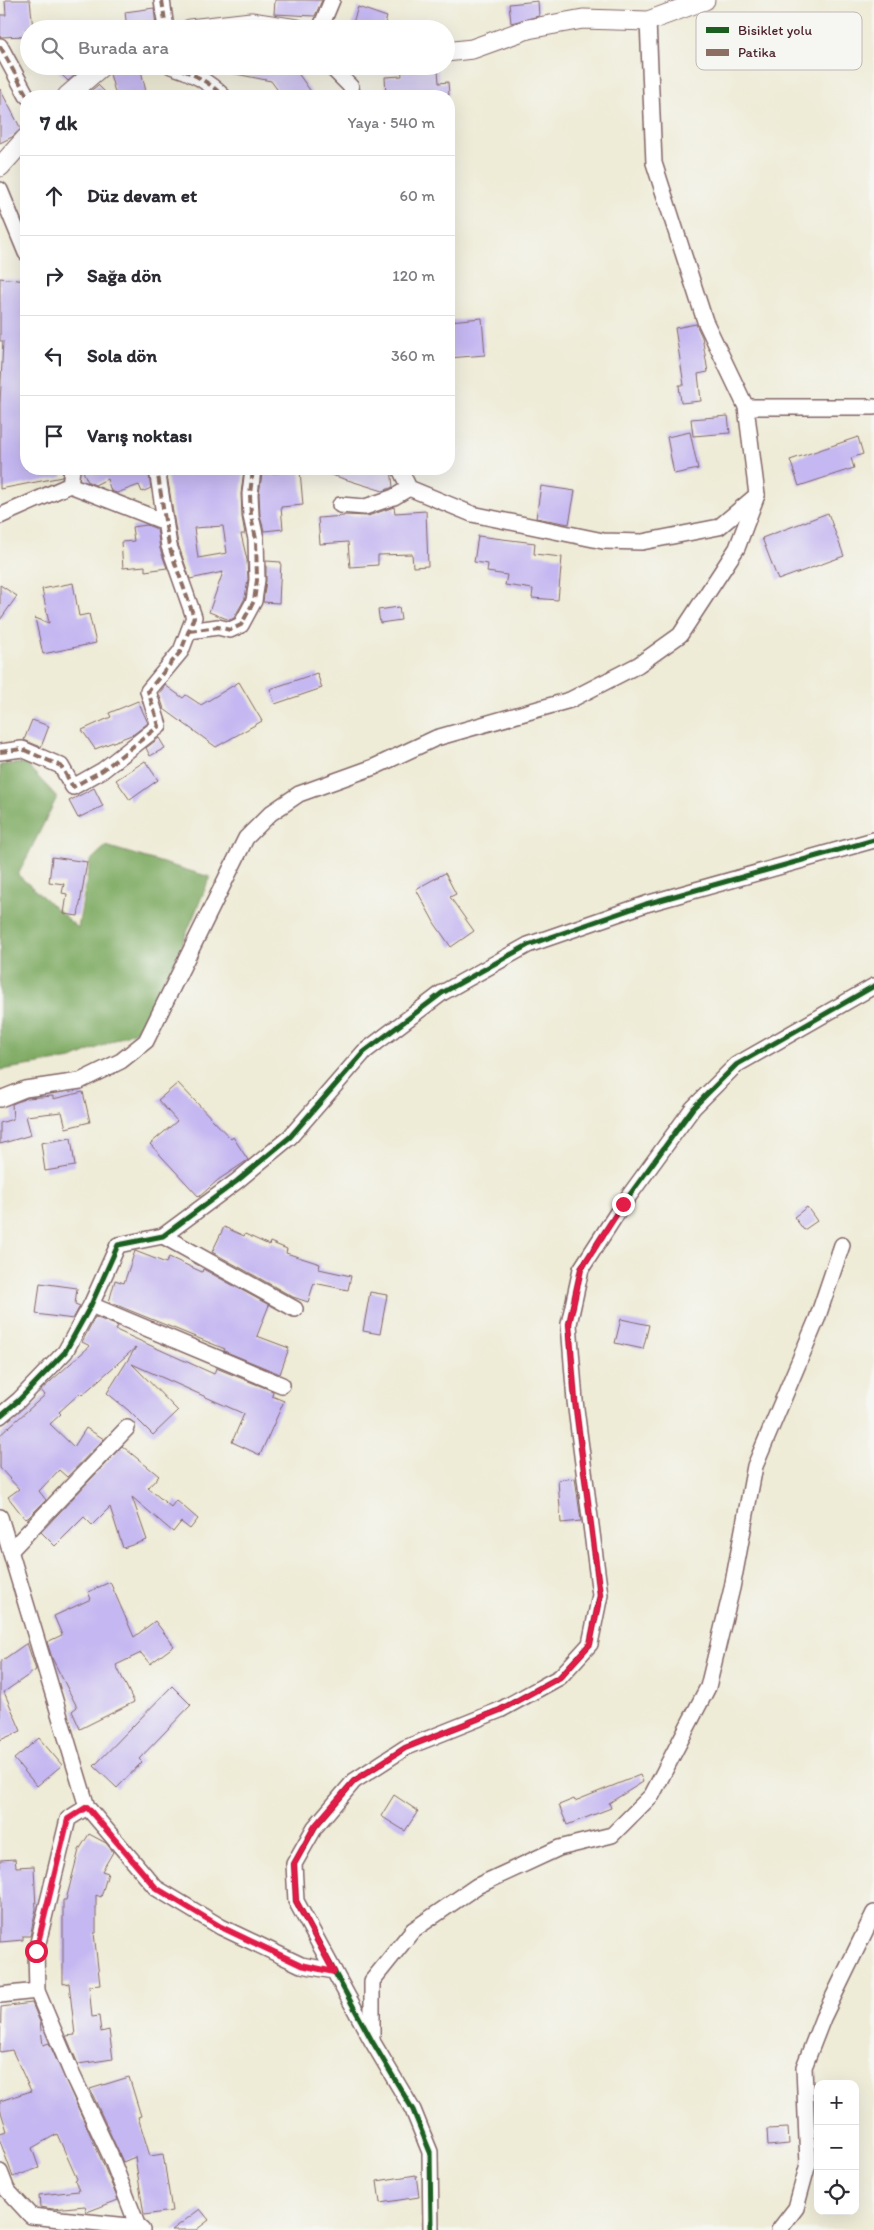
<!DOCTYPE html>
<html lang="tr">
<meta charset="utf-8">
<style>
:root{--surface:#fff;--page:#f7f7f7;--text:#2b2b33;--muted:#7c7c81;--line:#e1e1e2}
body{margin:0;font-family:Itim,sans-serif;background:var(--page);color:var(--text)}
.controls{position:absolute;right:15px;bottom:15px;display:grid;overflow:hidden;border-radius:10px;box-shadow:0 5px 20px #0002}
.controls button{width:45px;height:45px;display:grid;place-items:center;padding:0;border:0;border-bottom:1px solid var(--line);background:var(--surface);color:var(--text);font:25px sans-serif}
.stop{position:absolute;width:15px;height:15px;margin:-11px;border:4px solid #e11d48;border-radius:50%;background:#fff}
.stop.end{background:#e11d48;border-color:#fff;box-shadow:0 1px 5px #0008}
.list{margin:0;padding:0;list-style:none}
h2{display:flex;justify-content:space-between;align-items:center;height:65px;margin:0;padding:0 20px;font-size:21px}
h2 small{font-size:16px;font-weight:400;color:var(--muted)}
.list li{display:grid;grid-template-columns:32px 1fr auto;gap:15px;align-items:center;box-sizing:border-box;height:80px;padding:0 20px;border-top:1px solid var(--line)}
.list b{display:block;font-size:19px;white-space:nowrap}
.list em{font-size:16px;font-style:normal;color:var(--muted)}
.icon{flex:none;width:28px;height:28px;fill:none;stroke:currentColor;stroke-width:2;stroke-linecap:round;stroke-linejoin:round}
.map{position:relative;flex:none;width:874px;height:2230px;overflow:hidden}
.search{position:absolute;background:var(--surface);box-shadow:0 5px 20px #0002;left:20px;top:20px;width:435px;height:55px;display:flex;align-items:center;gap:12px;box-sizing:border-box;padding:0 18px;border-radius:28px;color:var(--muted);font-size:19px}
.panel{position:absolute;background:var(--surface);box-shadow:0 5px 20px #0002;left:20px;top:90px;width:435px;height:385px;border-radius:20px}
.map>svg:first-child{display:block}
.forest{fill:#7eaa62;stroke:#646446}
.building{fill:#c5b7f1;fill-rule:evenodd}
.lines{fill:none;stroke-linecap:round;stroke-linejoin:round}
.minor-casing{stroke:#836667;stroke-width:18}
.tertiary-casing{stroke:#836667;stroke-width:21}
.minor{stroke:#fff;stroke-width:15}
.tertiary{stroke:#fff;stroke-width:19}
.quiet{stroke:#8d6e63;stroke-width:4;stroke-dasharray:8 4;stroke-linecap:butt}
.cycleway-casing{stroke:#f6f6f2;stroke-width:8}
.cycleway{stroke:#1b5e20;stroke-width:5}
.route{stroke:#e11d48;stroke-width:6}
.key{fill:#f6f6f2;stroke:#c2b6b6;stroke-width:1}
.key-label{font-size:14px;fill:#4a1f2b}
</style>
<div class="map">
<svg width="874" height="2230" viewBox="0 0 874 2230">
<rect width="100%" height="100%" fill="#f6f6f2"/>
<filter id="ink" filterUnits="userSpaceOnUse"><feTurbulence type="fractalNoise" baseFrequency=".02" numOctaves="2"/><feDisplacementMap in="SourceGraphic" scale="10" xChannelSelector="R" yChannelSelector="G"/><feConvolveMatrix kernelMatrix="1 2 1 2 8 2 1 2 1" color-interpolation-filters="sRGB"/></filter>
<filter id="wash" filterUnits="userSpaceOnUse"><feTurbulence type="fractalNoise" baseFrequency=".0096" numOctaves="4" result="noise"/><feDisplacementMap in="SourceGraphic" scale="20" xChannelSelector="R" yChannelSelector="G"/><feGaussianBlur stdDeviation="1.12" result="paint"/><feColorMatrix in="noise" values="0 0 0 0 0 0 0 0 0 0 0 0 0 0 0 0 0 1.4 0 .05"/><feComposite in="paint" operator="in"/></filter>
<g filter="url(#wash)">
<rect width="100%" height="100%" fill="#eeebd6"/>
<polygon class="forest" points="25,763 57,797 18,875 78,928 90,861 106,846 210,877 172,968 140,1029 72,1059 0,1070 0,765"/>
<g id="blocks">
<g class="building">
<polygon points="5,0 30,0 33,29 26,29 27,36 0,37 0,15 6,15"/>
<polygon points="275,0 322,0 315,16 274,14"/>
<polygon points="538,1 539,16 511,23 509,4"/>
<polygon points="358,7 387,17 383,29 351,29"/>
<polygon points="154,8 156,27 127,29 125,12"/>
<polygon points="53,66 80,66 82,69 68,81"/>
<polygon points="122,66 140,66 147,96 116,96 110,74 113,69"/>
<polygon points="232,66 293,66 314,96 282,96 271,81 231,73"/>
<polygon points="422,66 422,69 433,67 433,71 438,70 439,83 448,82 449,95 434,96 434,93 386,96 385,77 402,76 401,67"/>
<polygon points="98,85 109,96 84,96"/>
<polygon points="0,89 21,129 12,137 0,143"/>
<polygon points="0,278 26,281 26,469 63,469 62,477 0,489 0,403 3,341 0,341"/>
<polygon points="482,318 485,355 449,358 449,321"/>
<polygon points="696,324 702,337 708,372 698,374 701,401 681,403 679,385 684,385 675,328"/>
<polygon points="728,416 730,433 693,436 691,419"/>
<polygon points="690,432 698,469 674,474 667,437"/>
<polygon points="858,437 863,454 851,458 854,468 799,486 790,460"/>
<polygon points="82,469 148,469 151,488 142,492 139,485 117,493 111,491 107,479 95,485 88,482"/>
<path d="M166,469H244L241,494L242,517L245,534H241L247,560L248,579L245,598L234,618L230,620L209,612L223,572L190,579L178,544ZM223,526L227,553L198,558L194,528Z"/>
<polygon points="360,469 391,469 393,487 383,491 322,472"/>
<polygon points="300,471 303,505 281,507 283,529 264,531 260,515 259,494 262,474"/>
<polygon points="541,486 575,491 569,524 536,518"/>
<polygon points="394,507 395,513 426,511 428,566 413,567 412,554 378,555 378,565 350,567 348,542 320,544 318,518 344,516 344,515 368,516"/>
<polygon points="828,513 844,556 778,580 762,538"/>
<polygon points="147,525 157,529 160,549 167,568 145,571 145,566 123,568 121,542 134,541 132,527"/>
<polygon points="478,536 535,543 534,554 562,557 558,600 532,598 533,589 505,585 507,575 487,572 488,564 474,562"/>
<polygon points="266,561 281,562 279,603 263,602 266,581"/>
<polygon points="73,583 79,616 89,614 96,643 43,654 35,618 49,623 42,589"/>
<polygon points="0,585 17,596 0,620"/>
<polygon points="399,607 401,620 380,623 378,610"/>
<polygon points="317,673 322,688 275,704 270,689"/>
<polygon points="239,682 262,721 216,747 164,709 159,694 165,685 183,698 186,695 201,705"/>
<polygon points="138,701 148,723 134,734 95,749 82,730 111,717 109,713"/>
<polygon points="32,720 49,726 41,747 24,740"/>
<polygon points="159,738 165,748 150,756 146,748"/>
<polygon points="145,761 158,780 130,800 116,780"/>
<polygon points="94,788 103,806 78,818 69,801"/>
<polygon points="52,857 87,862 78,916 64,914 67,894 62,893 64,884 49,882"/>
<polygon points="445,873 456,894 450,897 474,931 451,947 435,924 416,889"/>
<polygon points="178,1083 231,1139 233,1137 248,1160 218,1180 199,1197 150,1144 177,1121 158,1100"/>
<polygon points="83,1092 90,1122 66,1128 62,1112 26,1116 31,1135 0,1144 0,1123 13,1119 12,1104 27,1098 53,1096 53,1099"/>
<polygon points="71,1138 75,1166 45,1171 41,1143"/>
<polygon points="807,1207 817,1221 804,1230 794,1217"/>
<polygon points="224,1227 244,1236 245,1234 269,1245 270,1242 287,1249 286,1253 320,1264 319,1269 351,1276 348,1290 314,1283 308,1302 293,1297 212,1252"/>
<polygon points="135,1251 166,1263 169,1257 202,1272 203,1269 269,1305 257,1336 289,1348 280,1374 224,1351 225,1349 109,1302 115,1280 124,1283"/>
<polygon points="40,1283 77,1288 75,1304 80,1306 73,1319 36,1314"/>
<polygon points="370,1292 387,1295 380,1334 363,1331"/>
<polygon points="95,1317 118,1326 116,1330 214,1374 216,1368 273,1391 272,1396 284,1401 260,1455 232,1442 244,1414 132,1364 178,1411 153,1435 128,1410 107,1393 136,1347 82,1395 80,1393 59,1412 61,1414 50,1424 74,1447 86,1428 104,1439 67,1477 59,1470 39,1491 46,1500 28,1518 25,1519 8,1497 19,1489 0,1468 0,1435 45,1395 41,1390 90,1346 82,1342"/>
<polygon points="621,1319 649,1325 643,1349 615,1343"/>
<polygon points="122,1446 159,1476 148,1488 171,1507 176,1500 198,1519 190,1529 181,1522 173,1532 132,1497 147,1540 123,1548 110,1507 92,1525 84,1517 55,1546 41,1532"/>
<polygon points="575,1478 581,1521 561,1523 558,1480"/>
<polygon points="110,1582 134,1637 155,1621 174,1646 150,1664 141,1653 116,1665 134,1702 80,1729 72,1711 77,1707 52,1658 47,1642 62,1635 54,1616 91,1599 88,1592"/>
<polygon points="27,1643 36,1670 4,1692 21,1731 0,1740 0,1662"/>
<polygon points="172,1686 191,1705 139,1759 142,1762 117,1788 94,1766"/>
<polygon points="39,1738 62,1765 37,1786 14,1759"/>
<polygon points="640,1775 643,1782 609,1803 611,1808 567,1825 559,1805 574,1799 575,1801"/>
<polygon points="394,1795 418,1811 405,1831 381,1816"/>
<polygon points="89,1834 106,1843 113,1852 102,1871 108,1873 101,1897 96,1895 96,1933 94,1933 100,1985 89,1986 92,2017 99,2016 101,2032 109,2030 113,2059 78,2064 66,2036 75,2035 69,1983 63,1984 63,1900 66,1900 79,1850"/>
<polygon points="15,1859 16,1867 34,1866 36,1909 30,1936 23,1936 23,1940 0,1942 0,1860"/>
<polygon points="32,2003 40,2022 43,2045 49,2043 102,2161 118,2200 87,2212 85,2206 53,2209 40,2207 39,2195 79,2191 75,2180 77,2179 57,2134 32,2148 39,2168 13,2177 0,2141 0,2133 7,2131 0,2109 0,2101 31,2091 12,2050 0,2052 1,2007"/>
<polygon points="129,2077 141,2116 138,2117 150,2156 163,2154 172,2211 144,2215 135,2157 123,2162 90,2089"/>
<polygon points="788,2128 789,2144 768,2146 767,2129"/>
<polygon points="416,2175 419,2197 380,2203 377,2181"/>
<polygon points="200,2209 209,2220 196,2230 172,2230"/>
</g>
</g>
</g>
<g filter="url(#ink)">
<use href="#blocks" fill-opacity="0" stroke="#836667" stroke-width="1"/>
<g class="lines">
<g class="minor-casing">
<g id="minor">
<polyline points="162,0 166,29"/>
<polyline points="320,29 332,0"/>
<polyline points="0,46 27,96"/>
<path d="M171,66C191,72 208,81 223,96"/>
<polyline points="330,66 351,87 352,96"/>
<polyline points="0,190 26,253"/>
<polyline points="746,407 874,407"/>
<polyline points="400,469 409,488 472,514 603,541 642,542 719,527 757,495 746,407 705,321 654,163 648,21"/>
<polyline points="70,485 72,469"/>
<polyline points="340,505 365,507 394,497 409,488"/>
<polyline points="0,516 70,485 165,522"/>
<polyline points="189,631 218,627 230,630 241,625 254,601 257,580 256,539 251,516 250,494 253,469"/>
<polyline points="0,752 22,749 61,766 73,787 103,770 159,726 148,691 181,651 194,617 169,546 157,469"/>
<polyline points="0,1099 25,1089 80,1081 121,1061 146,1041 246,838 271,813 299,794 374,767 436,738 570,700 638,665 680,635 737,548 757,495"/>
<polyline points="163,1236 295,1309"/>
<polyline points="91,1305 282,1385"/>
<polyline points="0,1416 19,1400 65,1352 91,1305 118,1245 163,1236 237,1181 290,1137 364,1052 442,993 528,945 646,904 874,840"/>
<polyline points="0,1517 87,1807 156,1888 221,1927 301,1965 334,1971"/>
<polyline points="11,1550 127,1428"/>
<polyline points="87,1807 68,1819 36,1951 37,1991 72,2074 111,2157 138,2227"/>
<polyline points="0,1995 37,1991"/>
<polyline points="372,2039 372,1981 413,1930 477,1886 559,1848 612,1835 652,1795 708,1687 732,1588 755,1466 817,1319 842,1245"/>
<polyline points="0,2172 7,2190 31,2216 138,2227 142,2230"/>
<polyline points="431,2230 430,2152 413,2110 372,2041 296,1901 294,1864 315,1827 354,1781 405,1748 500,1710 560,1677 590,1644 600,1595 575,1401 569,1324 581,1269 623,1204 693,1108 736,1065 874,986"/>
<polyline points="779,2230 796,2208 808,2164 804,2067 823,2018 874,1913"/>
</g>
</g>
<g class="tertiary-casing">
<g id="tertiary">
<polyline points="190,29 251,22 297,29"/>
<polyline points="446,52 472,49 528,29 583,19 648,21 705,0"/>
<polyline points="67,96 102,66"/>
<polyline points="0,167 26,138"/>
</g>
</g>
<use href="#minor" class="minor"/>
<use href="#tertiary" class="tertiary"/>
<g class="quiet">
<polyline points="162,0 166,29"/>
<polyline points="0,46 27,96"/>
<path d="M171,66C191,72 208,81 223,96"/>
<polyline points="189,631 218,627 230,630 241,625 254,601 257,580 256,539 251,516 250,494 253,469"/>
<polyline points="0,752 22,749 61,766 73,787 103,770 159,726 148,691 181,651 194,617 169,546 157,469"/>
</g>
<g class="cycleway-casing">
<g id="cycleway">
<polyline points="0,1416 19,1400 65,1352 91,1305 118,1245 163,1236 237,1181 290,1137 364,1052 442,993 528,945 646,904 874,840"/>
<polyline points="431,2230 430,2152 413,2110 372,2041 296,1901 294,1864 315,1827 354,1781 405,1748 500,1710 560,1677 590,1644 600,1595 575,1401 569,1324 581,1269 623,1204 693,1108 736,1065 874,986"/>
</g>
</g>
<use href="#cycleway" class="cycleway"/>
</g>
</g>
<g class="lines" filter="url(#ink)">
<polyline class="route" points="36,1951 68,1819 87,1807 156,1888 221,1927 301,1965 334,1972 296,1901 294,1864 315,1826 354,1781 405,1748 500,1710 560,1677 590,1644 600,1595 575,1401 569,1324 581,1269 623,1204"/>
</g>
<rect x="696" y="12" width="166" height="58" rx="8" class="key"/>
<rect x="706" y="27" width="23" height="6" fill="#1b5e20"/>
<rect x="706" y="49" width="23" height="7" fill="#8d6e63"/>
<g class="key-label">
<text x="738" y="35">Bisiklet yolu</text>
<text x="738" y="57">Patika</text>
</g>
</svg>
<div class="controls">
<button>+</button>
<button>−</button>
<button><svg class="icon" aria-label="locate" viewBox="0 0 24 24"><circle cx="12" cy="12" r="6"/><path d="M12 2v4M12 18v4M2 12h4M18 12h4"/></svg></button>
</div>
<div class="stop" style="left:36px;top:1951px"></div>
<div class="stop end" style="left:623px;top:1204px"></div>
<div class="search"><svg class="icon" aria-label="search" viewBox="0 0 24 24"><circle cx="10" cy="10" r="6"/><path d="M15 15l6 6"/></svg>Burada ara</div>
<section class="panel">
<h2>7 dk<small>Yaya · 540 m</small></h2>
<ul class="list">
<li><svg class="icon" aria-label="ahead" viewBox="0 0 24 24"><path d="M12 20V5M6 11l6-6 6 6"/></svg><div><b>Düz devam et</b></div><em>60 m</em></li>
<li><svg class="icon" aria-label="right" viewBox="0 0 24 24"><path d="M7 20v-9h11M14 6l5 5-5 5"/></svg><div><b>Sağa dön</b></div><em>120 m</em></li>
<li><svg class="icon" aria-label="left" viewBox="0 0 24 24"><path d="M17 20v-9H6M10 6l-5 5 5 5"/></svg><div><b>Sola dön</b></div><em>360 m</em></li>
<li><svg class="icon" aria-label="arrive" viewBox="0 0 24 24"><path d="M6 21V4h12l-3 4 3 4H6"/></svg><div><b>Varış noktası</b></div></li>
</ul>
</section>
</div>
